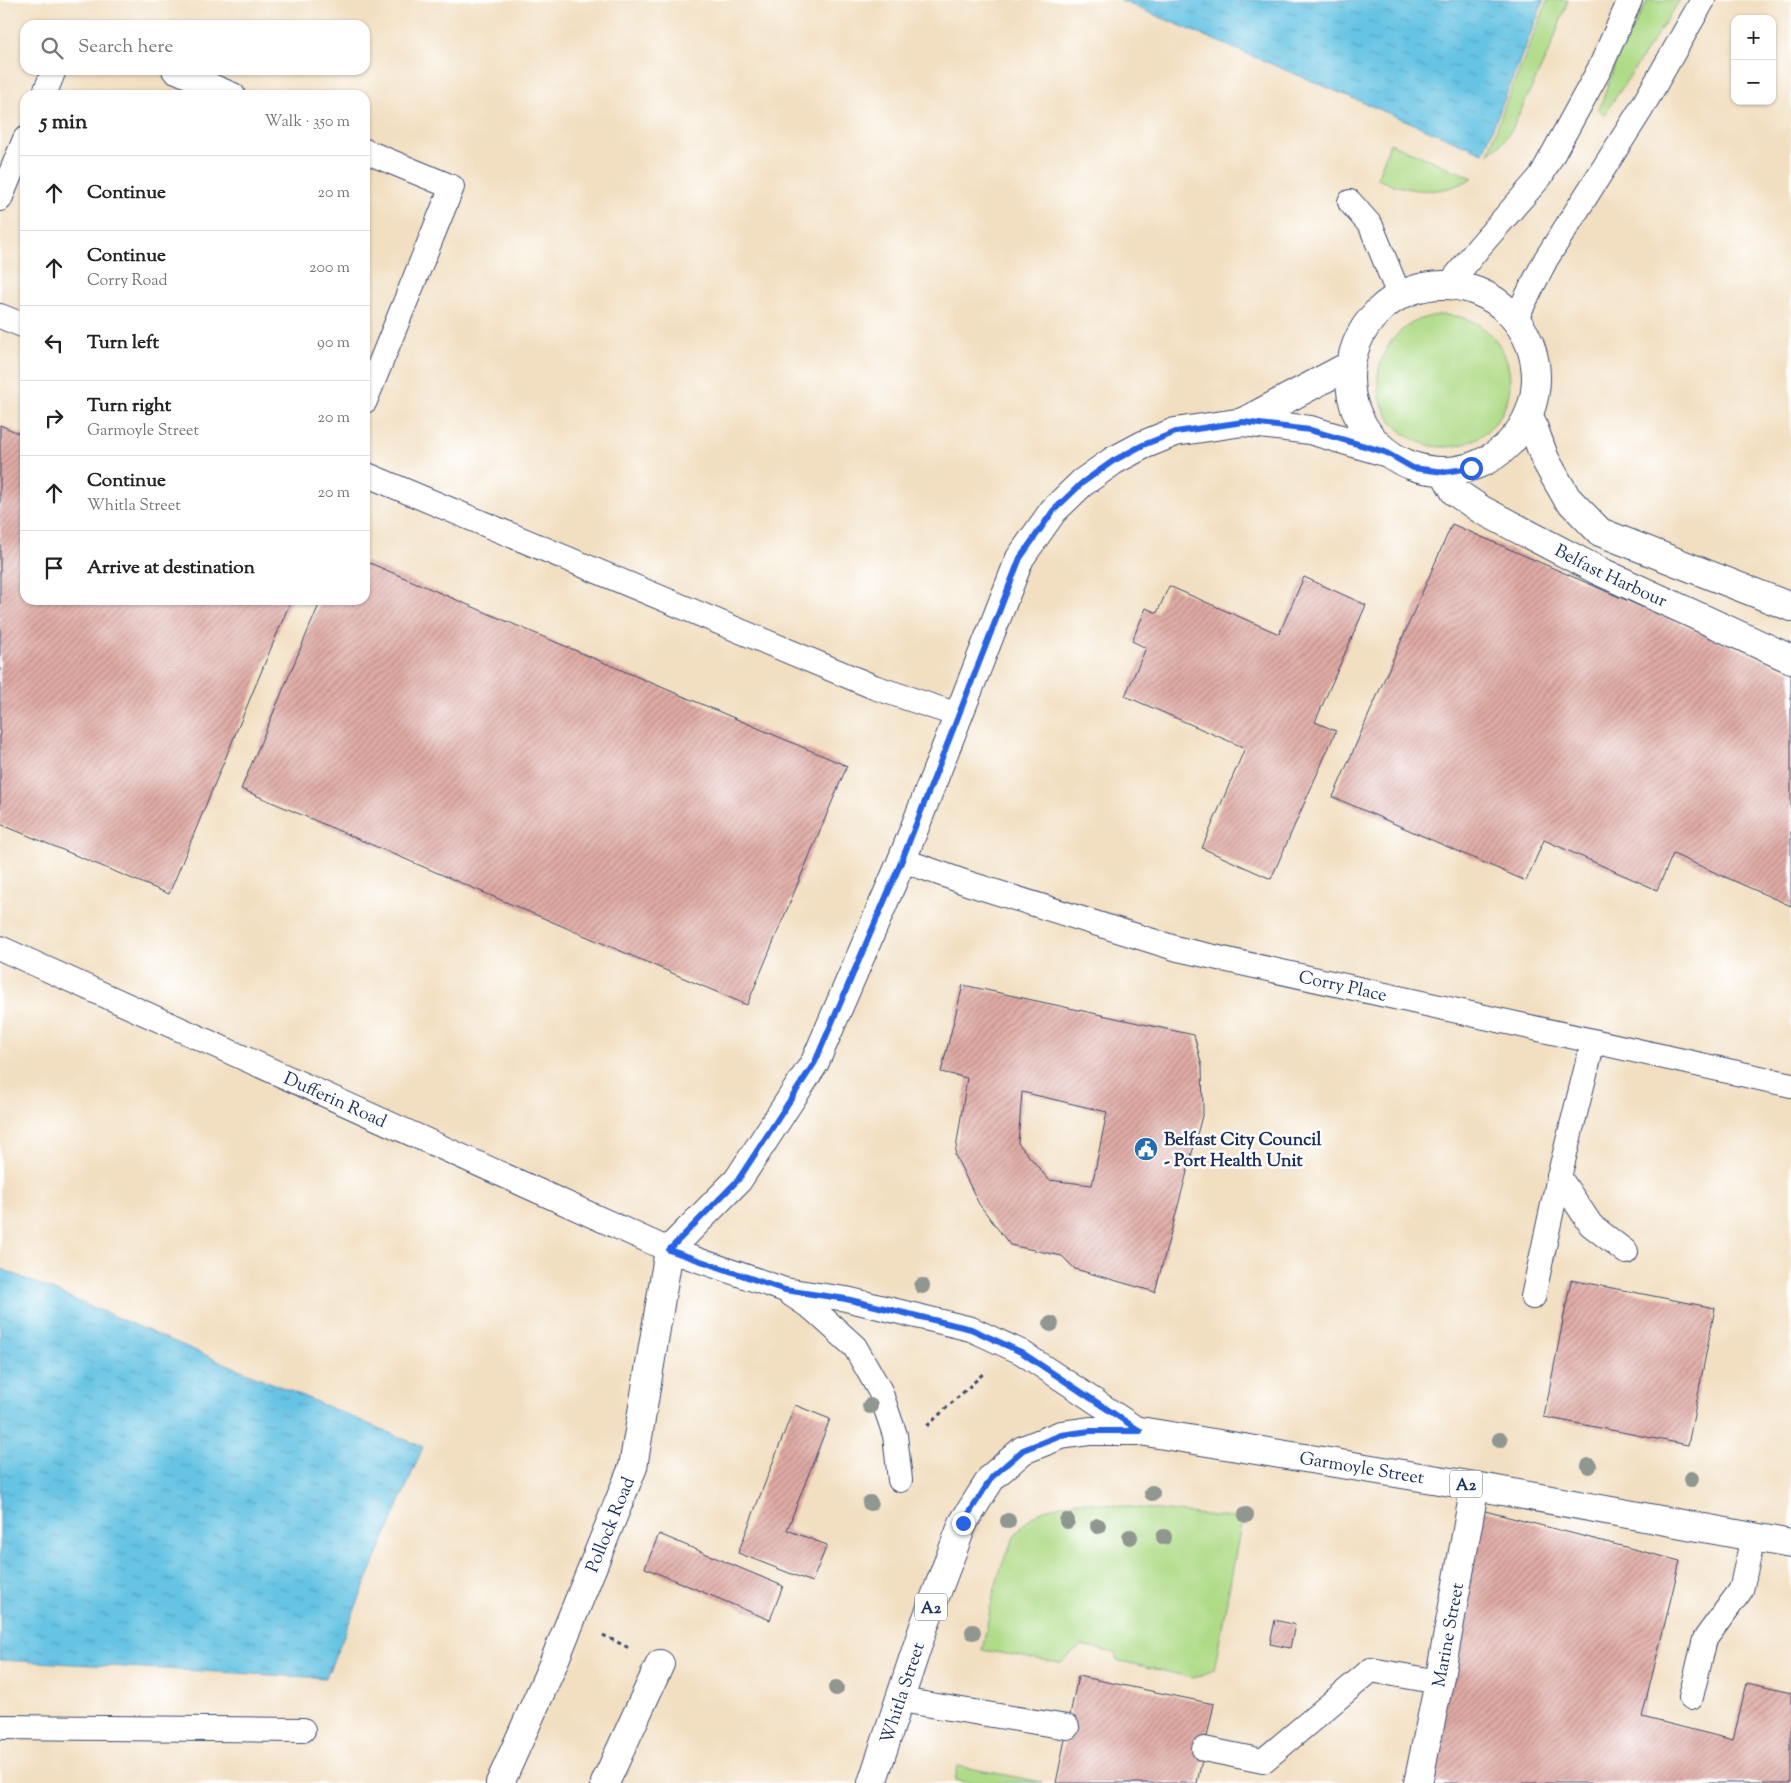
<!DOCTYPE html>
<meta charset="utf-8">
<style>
:root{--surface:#fff;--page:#f2f2f2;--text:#222;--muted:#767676;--line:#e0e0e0}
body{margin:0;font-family:"Sorts Mill Goudy",serif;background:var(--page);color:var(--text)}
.controls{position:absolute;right:15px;top:15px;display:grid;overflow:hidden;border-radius:10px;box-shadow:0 1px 4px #0004}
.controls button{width:45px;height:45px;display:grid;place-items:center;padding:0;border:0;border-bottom:1px solid var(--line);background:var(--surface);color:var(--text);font:25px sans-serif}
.stop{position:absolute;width:15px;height:15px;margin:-11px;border:4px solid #2563eb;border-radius:50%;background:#fff}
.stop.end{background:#2563eb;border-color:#fff;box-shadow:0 1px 5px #0008}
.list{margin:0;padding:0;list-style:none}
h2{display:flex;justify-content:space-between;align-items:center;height:65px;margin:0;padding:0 20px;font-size:21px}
h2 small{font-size:16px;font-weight:400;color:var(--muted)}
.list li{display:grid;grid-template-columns:32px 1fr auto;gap:15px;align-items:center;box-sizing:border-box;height:75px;padding:0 20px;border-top:1px solid var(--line)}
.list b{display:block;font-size:19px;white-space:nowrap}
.list p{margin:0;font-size:16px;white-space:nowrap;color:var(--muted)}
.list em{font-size:16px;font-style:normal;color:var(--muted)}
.icon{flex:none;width:28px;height:28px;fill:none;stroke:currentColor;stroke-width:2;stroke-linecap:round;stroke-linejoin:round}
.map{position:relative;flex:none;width:1791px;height:1783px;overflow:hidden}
.search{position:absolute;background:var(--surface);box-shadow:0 1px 4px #0004;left:20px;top:20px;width:350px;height:55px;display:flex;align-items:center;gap:12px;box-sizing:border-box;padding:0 18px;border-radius:15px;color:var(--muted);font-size:19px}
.panel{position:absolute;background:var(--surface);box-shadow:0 1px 4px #0004;left:20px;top:90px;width:350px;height:515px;border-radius:15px}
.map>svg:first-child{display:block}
.green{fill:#afdb87;stroke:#658572}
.water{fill:url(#water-ripples);stroke:#4079a0}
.building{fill:url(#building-hatch);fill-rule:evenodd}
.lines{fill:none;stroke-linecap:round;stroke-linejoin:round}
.service-casing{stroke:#3b496d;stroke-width:26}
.minor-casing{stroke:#3b496d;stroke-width:30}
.tertiary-casing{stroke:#3b496d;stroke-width:30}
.primary-casing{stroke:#3b496d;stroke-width:30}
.path{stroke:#3b496d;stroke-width:3;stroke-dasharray:4 4;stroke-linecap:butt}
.service{stroke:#fff;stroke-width:24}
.minor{stroke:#fff;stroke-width:28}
.tertiary{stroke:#fff;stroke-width:28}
.primary{stroke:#fff;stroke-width:28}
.tree{fill:#909690}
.route{stroke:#2563eb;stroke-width:6}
.labels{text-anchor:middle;stroke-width:5;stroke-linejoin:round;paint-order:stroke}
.shield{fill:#fff;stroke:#5f6d8e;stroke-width:1}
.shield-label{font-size:16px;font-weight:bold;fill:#1b2f5e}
.street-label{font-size:18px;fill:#1b2f5e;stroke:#fff}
.poi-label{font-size:18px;font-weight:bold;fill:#1b2f5e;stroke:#fff;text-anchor:start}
</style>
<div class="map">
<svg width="1791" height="1783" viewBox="0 0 1791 1783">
<defs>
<pattern id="water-ripples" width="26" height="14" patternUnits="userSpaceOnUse" patternTransform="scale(1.25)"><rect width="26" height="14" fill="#65c3e3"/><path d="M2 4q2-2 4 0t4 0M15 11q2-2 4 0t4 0" fill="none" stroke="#529fbb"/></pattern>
<pattern id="building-hatch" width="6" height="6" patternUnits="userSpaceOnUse" patternTransform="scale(1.25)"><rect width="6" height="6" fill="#e0aaa4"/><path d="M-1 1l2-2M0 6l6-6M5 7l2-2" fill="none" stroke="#b58b89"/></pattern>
</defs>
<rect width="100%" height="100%" fill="#fff"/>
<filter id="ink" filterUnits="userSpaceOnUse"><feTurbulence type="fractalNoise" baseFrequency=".02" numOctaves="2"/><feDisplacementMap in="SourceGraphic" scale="10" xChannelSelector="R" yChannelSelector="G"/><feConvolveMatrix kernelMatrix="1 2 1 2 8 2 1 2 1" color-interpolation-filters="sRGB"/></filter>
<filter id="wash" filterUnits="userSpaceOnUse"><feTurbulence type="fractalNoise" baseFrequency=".0096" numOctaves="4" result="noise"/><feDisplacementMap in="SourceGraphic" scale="20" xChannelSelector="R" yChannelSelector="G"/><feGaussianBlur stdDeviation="1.12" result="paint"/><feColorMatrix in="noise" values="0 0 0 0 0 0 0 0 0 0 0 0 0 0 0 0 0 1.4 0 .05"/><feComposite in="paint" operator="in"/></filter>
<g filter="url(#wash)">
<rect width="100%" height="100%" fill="#f2dfc1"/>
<g class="green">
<polygon points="1548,0 1568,0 1551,47 1512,129 1502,143 1488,154 1504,108"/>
<polygon points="1648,0 1680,0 1604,115 1599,110 1617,59"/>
<path d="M1390,143L1473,178C1439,197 1411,192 1377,179Z"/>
<circle cx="1444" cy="381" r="66"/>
<path d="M1076,1501L1242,1519L1214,1670L1194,1678L1116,1660V1653L1081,1646L1061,1663L982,1650C991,1610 999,1537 1036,1514C1046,1508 1064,1505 1076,1501Z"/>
<polygon points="958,1766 1042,1782 969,1783 955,1780"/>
</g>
<g class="water">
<polygon points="1119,0 1544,0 1483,153"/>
<polygon points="0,1268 423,1447 326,1678 0,1660"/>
</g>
<g id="blocks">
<g class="building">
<polygon points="0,425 25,436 25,600 291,600 169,894 0,824"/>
<polygon points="1452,524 1791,672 1791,906 1673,854 1657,890 1544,840 1526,881 1333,797"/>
<polygon points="365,561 847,766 747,1005 241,789 321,600 365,600"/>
<polygon points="1304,577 1366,605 1315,722 1336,731 1271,879 1202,848 1245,748 1125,696 1146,648 1132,641 1146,608 1157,613 1169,586 1279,634"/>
<path d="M963,985L1194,1035L1202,1066L1203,1112L1155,1292L1075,1269L1062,1256L1010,1245L979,1204L955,1155L967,1078L941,1072ZM1022,1092L1107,1112L1092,1185L1049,1180L1018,1143Z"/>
<polygon points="1571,1280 1715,1308 1688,1445 1544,1417"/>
<polygon points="795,1405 830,1419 787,1530 827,1545 812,1582 738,1553"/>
<polygon points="1481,1510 1680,1561 1642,1717 1733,1740 1747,1683 1791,1693 1791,1783 1428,1783"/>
<polygon points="659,1534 783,1586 770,1620 645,1568"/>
<polygon points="1275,1620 1295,1625 1290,1648 1270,1644"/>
<polygon points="1078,1676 1214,1704 1197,1783 1056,1783"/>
</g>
</g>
</g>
<g filter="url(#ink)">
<use href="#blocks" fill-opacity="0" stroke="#3b496d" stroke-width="1"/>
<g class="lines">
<g class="service-casing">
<g id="service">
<polyline points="174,70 233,95"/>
<polyline points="44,95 54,70"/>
<polyline points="365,151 452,187 365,401"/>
<polyline points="0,199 25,139"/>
<polyline points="1350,202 1371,226 1399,295"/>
<polyline points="1449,285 1479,247 1541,176 1600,68 1630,0"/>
<polyline points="0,316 25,326"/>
<polyline points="1515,320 1546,259 1640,111 1703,0"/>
<polyline points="365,474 874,687 958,715"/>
<path id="s1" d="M902,860L967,883L1178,949L1791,1085"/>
<path id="s2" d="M0,948L669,1250L785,1290L846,1299L971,1329L1021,1352L1140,1431"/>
<polyline points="1559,1177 1591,1225 1626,1252"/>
<polyline points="789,1293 813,1309 855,1347 880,1391 895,1435 900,1480"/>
<polyline points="1533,1297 1559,1177 1593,1042"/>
<polyline points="1691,1697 1705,1639 1741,1590 1753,1537"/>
<polyline points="900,1700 1067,1727"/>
<polyline points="0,1727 303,1730"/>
<polyline points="1204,1749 1263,1761 1371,1670 1439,1682"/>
</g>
</g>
<g class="minor-casing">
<g id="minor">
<polyline points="1243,422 1350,365"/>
<path id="s3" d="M500,1783L551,1669L633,1467L669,1250L738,1180L815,1062L902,860L1020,558L1053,511L1082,483L1113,461L1143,445L1175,432L1243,422L1310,430L1385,452"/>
<polyline points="605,1783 660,1664"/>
<path id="s4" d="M1418,1783L1439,1682L1475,1486"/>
</g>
</g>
<g class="tertiary-casing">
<g id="tertiary">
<circle cx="1443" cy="378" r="93"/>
<polyline points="1529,415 1545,459 1556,479 1567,498 1600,532 1791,607"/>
<path id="s5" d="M1444,472L1455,492L1482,510L1597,570L1791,659"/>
</g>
</g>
<g class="primary-casing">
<g id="primary">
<path id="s6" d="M872,1783L924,1626L963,1523L992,1477L1023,1450L1061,1435L1090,1431H1140L1475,1486L1791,1544"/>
</g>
</g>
<g class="path">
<polyline points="927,1426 985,1372"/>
<polyline points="603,1635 629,1648"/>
</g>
<use href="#service" class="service"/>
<use href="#minor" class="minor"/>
<use href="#tertiary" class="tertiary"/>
<use href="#primary" class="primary"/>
</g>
<g class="tree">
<circle cx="922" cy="1286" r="8"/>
<circle cx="1051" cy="1324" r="8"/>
<circle cx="870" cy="1406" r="8"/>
<circle cx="1500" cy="1440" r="8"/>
<circle cx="1589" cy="1466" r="8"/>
<circle cx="1691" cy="1479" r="8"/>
<circle cx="1152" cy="1493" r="8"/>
<circle cx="870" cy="1503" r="8"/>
<circle cx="1246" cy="1515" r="8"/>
<circle cx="1008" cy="1521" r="8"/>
<circle cx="1067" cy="1521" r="8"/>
<circle cx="1098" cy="1526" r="8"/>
<circle cx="1130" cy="1537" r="8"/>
<circle cx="1164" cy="1537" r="8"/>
<circle cx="973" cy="1632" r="8"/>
<circle cx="836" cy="1688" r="8"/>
</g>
</g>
<g class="lines" filter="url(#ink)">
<polyline class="route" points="963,1523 992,1477 1023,1450 1061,1435 1090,1431 1140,1431 1021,1352 971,1329 846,1299 785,1290 669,1250 738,1180 815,1062 902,860 1020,558 1053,511 1082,483 1113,461 1143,445 1176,432 1243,422 1310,430 1385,452 1413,468 1444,472 1471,468"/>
</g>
<defs>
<g id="civic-disc" transform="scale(1.25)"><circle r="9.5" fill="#1f6fb2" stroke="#fff"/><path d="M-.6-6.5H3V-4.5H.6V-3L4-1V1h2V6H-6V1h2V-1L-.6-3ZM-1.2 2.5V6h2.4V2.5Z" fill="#fff"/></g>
</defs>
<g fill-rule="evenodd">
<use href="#civic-disc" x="1146" y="1149"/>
</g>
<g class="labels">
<g class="shield">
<rect x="1450" y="1470.5" width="32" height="27" rx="4"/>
<rect x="915" y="1593.5" width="32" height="27" rx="4"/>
</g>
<g class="shield-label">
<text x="1466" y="1490">A2</text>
<text x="931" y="1613">A2</text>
</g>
<g class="street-label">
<text dy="6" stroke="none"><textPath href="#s5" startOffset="200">Belfast Harbour</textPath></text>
<text dy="6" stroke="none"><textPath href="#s1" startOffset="459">Corry Place</textPath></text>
<text dy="6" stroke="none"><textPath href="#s2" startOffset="368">Dufferin Road</textPath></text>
<text dy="6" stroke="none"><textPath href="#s6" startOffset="716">Garmoyle Street</textPath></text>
<text dy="6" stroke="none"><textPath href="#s3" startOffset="281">Pollock Road</textPath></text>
<text dy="6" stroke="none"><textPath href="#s4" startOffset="151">Marine Street</textPath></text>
<text dy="6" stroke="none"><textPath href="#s6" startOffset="95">Whitla Street</textPath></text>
</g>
<g class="poi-label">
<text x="1164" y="1145">Belfast City Council<tspan x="1164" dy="21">- Port Health Unit</tspan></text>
</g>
</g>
</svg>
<div class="controls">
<button>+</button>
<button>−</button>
</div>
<div class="stop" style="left:1471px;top:468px"></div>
<div class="stop end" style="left:963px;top:1523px"></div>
<div class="search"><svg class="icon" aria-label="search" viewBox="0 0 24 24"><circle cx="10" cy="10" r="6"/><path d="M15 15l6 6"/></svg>Search here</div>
<section class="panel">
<h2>5 min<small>Walk · 350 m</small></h2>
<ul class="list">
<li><svg class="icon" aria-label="ahead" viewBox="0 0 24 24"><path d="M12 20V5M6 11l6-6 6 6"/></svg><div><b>Continue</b></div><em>20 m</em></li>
<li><svg class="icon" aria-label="ahead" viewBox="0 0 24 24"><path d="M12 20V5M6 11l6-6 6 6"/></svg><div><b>Continue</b><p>Corry Road</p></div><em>200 m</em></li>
<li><svg class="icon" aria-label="left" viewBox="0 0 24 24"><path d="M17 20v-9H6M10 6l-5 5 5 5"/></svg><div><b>Turn left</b></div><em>90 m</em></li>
<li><svg class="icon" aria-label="right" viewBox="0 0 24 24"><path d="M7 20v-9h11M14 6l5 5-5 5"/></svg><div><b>Turn right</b><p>Garmoyle Street</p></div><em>20 m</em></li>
<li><svg class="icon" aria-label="ahead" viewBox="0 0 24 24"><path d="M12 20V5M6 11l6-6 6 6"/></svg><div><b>Continue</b><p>Whitla Street</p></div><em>20 m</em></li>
<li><svg class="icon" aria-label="arrive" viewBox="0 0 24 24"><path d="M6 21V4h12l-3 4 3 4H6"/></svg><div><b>Arrive at destination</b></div></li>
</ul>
</section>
</div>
